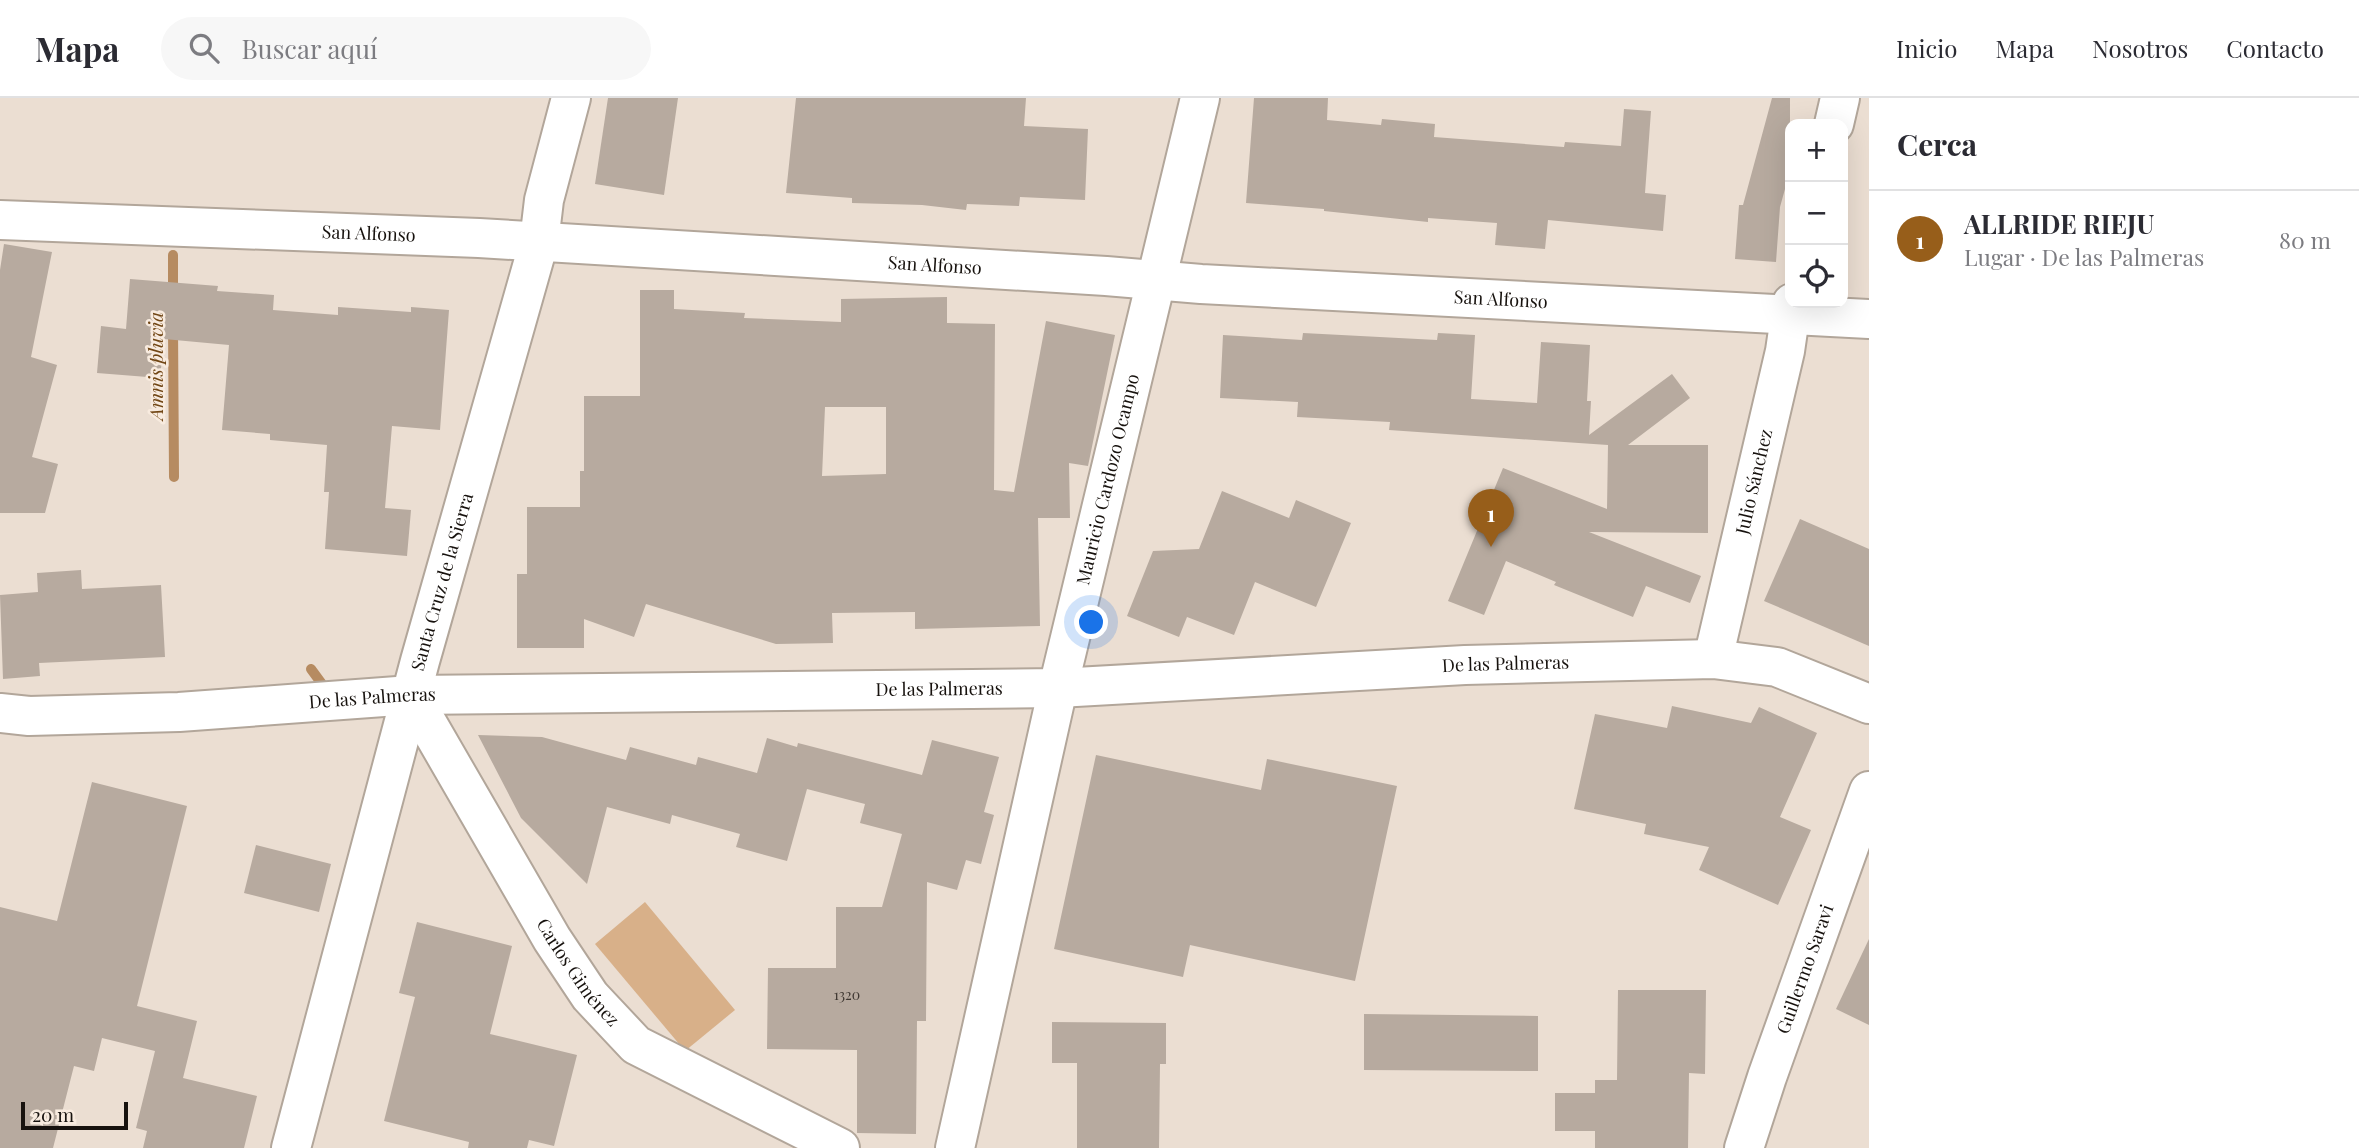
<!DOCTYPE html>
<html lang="es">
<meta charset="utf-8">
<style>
:root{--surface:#fff;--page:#f7f7f7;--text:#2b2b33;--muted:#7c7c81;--line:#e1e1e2;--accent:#975e1a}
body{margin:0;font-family:"Playfair Display",serif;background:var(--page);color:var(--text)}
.controls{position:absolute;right:21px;top:21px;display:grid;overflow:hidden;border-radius:14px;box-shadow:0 7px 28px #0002}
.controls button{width:63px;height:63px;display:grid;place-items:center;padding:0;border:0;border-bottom:2px solid var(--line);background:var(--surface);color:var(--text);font:35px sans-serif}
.scale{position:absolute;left:21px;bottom:18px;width:107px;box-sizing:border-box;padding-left:7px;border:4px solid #17120e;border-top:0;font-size:19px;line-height:24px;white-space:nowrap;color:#17120e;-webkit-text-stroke:5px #f8ebdf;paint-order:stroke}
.you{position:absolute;left:1092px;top:525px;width:24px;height:24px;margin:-18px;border:5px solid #fff;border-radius:50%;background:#1a73e8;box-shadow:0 0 0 10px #1a73e833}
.badge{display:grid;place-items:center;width:46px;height:46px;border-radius:50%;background:var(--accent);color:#fff;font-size:23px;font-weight:700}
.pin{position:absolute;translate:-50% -58px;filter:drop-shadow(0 2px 4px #0008)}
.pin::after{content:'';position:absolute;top:37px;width:24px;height:21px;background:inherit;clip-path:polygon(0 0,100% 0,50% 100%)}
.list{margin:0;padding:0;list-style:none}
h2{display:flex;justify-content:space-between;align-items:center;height:91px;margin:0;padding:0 28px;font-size:30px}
h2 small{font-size:23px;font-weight:400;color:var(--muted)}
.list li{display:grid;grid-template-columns:46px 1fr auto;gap:21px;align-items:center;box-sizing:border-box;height:98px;padding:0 28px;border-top:2px solid var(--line)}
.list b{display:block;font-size:26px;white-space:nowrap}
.list p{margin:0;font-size:23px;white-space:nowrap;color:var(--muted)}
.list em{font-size:23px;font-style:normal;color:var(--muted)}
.icon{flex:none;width:38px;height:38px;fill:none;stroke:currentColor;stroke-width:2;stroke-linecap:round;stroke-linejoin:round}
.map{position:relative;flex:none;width:1869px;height:1050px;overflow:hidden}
header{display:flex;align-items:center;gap:42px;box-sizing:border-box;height:98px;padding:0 35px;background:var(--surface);border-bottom:2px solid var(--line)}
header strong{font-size:33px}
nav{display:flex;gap:38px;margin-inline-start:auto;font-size:24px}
.search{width:490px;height:63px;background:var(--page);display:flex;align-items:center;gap:18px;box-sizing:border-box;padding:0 24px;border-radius:38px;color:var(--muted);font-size:26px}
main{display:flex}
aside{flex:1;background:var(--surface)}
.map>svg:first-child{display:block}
.green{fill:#d8b089}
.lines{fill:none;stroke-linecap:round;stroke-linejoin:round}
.stream{stroke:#b68b61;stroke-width:10}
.building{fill:#b7aa9f;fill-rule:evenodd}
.street-casing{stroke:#b2a69a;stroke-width:42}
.secondary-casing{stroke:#b2a69a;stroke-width:42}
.street{stroke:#fff;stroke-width:38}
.secondary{stroke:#fff;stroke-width:38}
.labels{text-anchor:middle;stroke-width:5;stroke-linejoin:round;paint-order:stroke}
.number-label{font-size:14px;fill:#3f3832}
.street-label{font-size:18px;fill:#17120e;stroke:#f8ebdf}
.water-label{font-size:19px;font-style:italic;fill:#714614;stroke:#f8ebdf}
</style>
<header>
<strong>Mapa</strong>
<div class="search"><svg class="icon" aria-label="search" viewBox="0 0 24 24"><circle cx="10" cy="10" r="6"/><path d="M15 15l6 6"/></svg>Buscar aquí</div>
<nav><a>Inicio</a><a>Mapa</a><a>Nosotros</a><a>Contacto</a></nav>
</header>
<main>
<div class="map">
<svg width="1869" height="1050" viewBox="0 0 1869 1050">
<rect width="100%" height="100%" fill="#ebded2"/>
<polygon class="green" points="645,804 735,912 685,953 595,846"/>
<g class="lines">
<g class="stream">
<polyline points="173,157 173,198"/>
<polyline points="173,228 174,379"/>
<polyline points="311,571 322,586"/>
</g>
</g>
<g class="building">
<polygon points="608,0 678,0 664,97 595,86"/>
<polygon points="796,0 1026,0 1024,28 1088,31 1085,102 1020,99 1019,108 967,106 966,112 922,107 852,105 852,100 786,95"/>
<polygon points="1254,0 1328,0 1327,22 1381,27 1382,21 1435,26 1434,39 1564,49 1565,44 1621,48 1624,11 1651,13 1645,95 1666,97 1663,133 1548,122 1545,151 1495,147 1497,125 1428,120 1428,124 1324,113 1324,111 1246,105"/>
<polygon points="1772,0 1790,0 1790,73 1780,109 1776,164 1735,161 1739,107 1743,107"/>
<polygon points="4,146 52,154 31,259 57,267 32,359 58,366 45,415 0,415 0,172"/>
<polygon points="130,181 218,188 217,193 274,197 273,212 338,217 338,209 411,214 411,209 449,212 440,332 392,328 385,410 411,412 407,458 325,451 329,394 324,394 327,347 270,342 270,336 222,332 229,247 164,241 160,280 97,275 101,228 126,231"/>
<path d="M640,192H674V211L745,215L744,220L841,224V201L947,199V225L995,226L994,392L1014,394L1046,223L1115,237L1088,368L1069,365L1070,420H1038L1040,528L915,531V514L832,515L833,545L776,546L646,506L634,539L584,521V550H517V476H527V409H580V373H584V298H640ZM825,309H886V376L822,378Z"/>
<polygon points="1303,235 1437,242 1438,235 1475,237 1471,301 1537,305 1541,244 1590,247 1587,303 1591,303 1589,337 1672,276 1690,300 1628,347 1708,347 1708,435 1589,434 1701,478 1690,505 1646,488 1633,519 1554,487 1556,484 1506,463 1484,517 1448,503 1503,370 1607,411 1608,347 1389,332 1390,324 1297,319 1298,304 1220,300 1223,237 1302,242"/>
<polygon points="1222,393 1289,420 1296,402 1351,425 1316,509 1255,484 1234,537 1187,519 1179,539 1127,518 1153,453 1199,451"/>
<polygon points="1800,421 1869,451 1869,548 1764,503"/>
<polygon points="81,472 82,491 161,487 165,559 39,565 40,578 3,581 0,497 38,494 37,475"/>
<polygon points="1672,608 1751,625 1759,609 1817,635 1780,719 1811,732 1778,807 1699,772 1709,749 1644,736 1646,726 1574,711 1595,616 1667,630"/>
<polygon points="478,637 542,639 626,662 630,649 696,667 698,659 757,675 767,640 797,649 798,645 922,677 932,642 999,659 984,714 994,717 981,766 966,762 957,792 927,784 926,923 917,923 916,1036 857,1035 857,952 767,951 768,870 836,870 836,809 882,809 902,736 860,725 865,706 807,691 787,763 736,749 740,736 672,717 670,726 607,709 587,786 521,720"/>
<polygon points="1096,657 1261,692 1267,661 1397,688 1355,883 1190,847 1183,879 1054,851"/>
<polygon points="92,684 187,708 137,908 197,923 183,980 257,998 244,1050 143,1050 147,1033 136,1030 155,953 102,940 94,973 74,968 53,1050 0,1050 0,809 57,823"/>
<polygon points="256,747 331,766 319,814 244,795"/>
<polygon points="417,824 512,848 490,936 577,957 554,1048 529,1042 527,1050 468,1050 469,1044 384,1023 415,899 399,895"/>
<polygon points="1869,841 1869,927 1836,911"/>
<polygon points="1618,892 1706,892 1705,976 1689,975 1688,1050 1595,1050 1595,1033 1555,1033 1555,995 1595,995 1595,982 1617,982"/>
<polygon points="1364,916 1538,918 1538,973 1364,972"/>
<polygon points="1052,924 1166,925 1166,966 1160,966 1159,1050 1077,1050 1077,965 1052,965"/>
</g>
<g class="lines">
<g class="street-casing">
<g id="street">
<polyline points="1834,26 1840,0"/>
<path id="s1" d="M1713,561L1785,253L1792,205"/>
<path id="s2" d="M411,597L552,841L590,898L636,947L840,1050"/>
<path id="s3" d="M291,1050L420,563L539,144L544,102L571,0"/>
<path id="s4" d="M955,1050L1058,590L1200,0"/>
<path id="s5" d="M1744,1050L1767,979L1869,693"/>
</g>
</g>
<g class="secondary-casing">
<g id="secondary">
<path id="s6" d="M0,122L479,140L1106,178L1201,186L1869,221"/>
<path id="s7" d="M0,615L29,618L179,614L411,597L1058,590L1465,567L1713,561L1777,569L1869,606"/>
</g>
</g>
<use href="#street" class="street"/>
<use href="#secondary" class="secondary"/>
</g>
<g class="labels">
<g class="number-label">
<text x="847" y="902">1320</text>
</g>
<g class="street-label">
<text dy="6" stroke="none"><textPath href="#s6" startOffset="369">San Alfonso</textPath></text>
<text dy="6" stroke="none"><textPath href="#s6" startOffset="936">San Alfonso</textPath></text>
<text dy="6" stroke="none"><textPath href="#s6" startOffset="1503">San Alfonso</textPath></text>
<text dy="6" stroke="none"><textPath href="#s4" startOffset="686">Mauricio Cardozo Ocampo</textPath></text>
<text dy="6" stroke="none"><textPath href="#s1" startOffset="182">Julio Sánchez</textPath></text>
<text dy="6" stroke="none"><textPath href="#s3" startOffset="586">Santa Cruz de la Sierra</textPath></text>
<text dy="6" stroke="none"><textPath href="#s7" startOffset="1507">De las Palmeras</textPath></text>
<text dy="6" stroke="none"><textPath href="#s7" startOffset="940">De las Palmeras</textPath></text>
<text dy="6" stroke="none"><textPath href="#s7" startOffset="373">De las Palmeras</textPath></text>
<text dy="6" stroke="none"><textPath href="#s5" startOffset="189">Guillermo Saravi</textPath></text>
<text dy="6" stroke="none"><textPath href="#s2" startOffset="324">Carlos Giménez</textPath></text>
</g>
<g class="water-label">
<text transform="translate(156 268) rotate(-90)" y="7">Amnis pluvia</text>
</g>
</g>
</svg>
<div class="controls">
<button>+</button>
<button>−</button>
<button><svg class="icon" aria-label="locate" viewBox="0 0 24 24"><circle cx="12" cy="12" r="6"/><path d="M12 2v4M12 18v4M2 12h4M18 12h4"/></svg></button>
</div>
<div class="scale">20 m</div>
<div class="you"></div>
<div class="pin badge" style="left:1491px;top:449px">1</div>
</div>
<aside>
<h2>Cerca<small></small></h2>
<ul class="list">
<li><span class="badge">1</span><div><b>ALLRIDE RIEJU</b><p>Lugar · De las Palmeras</p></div><em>80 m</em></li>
</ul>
</aside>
</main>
